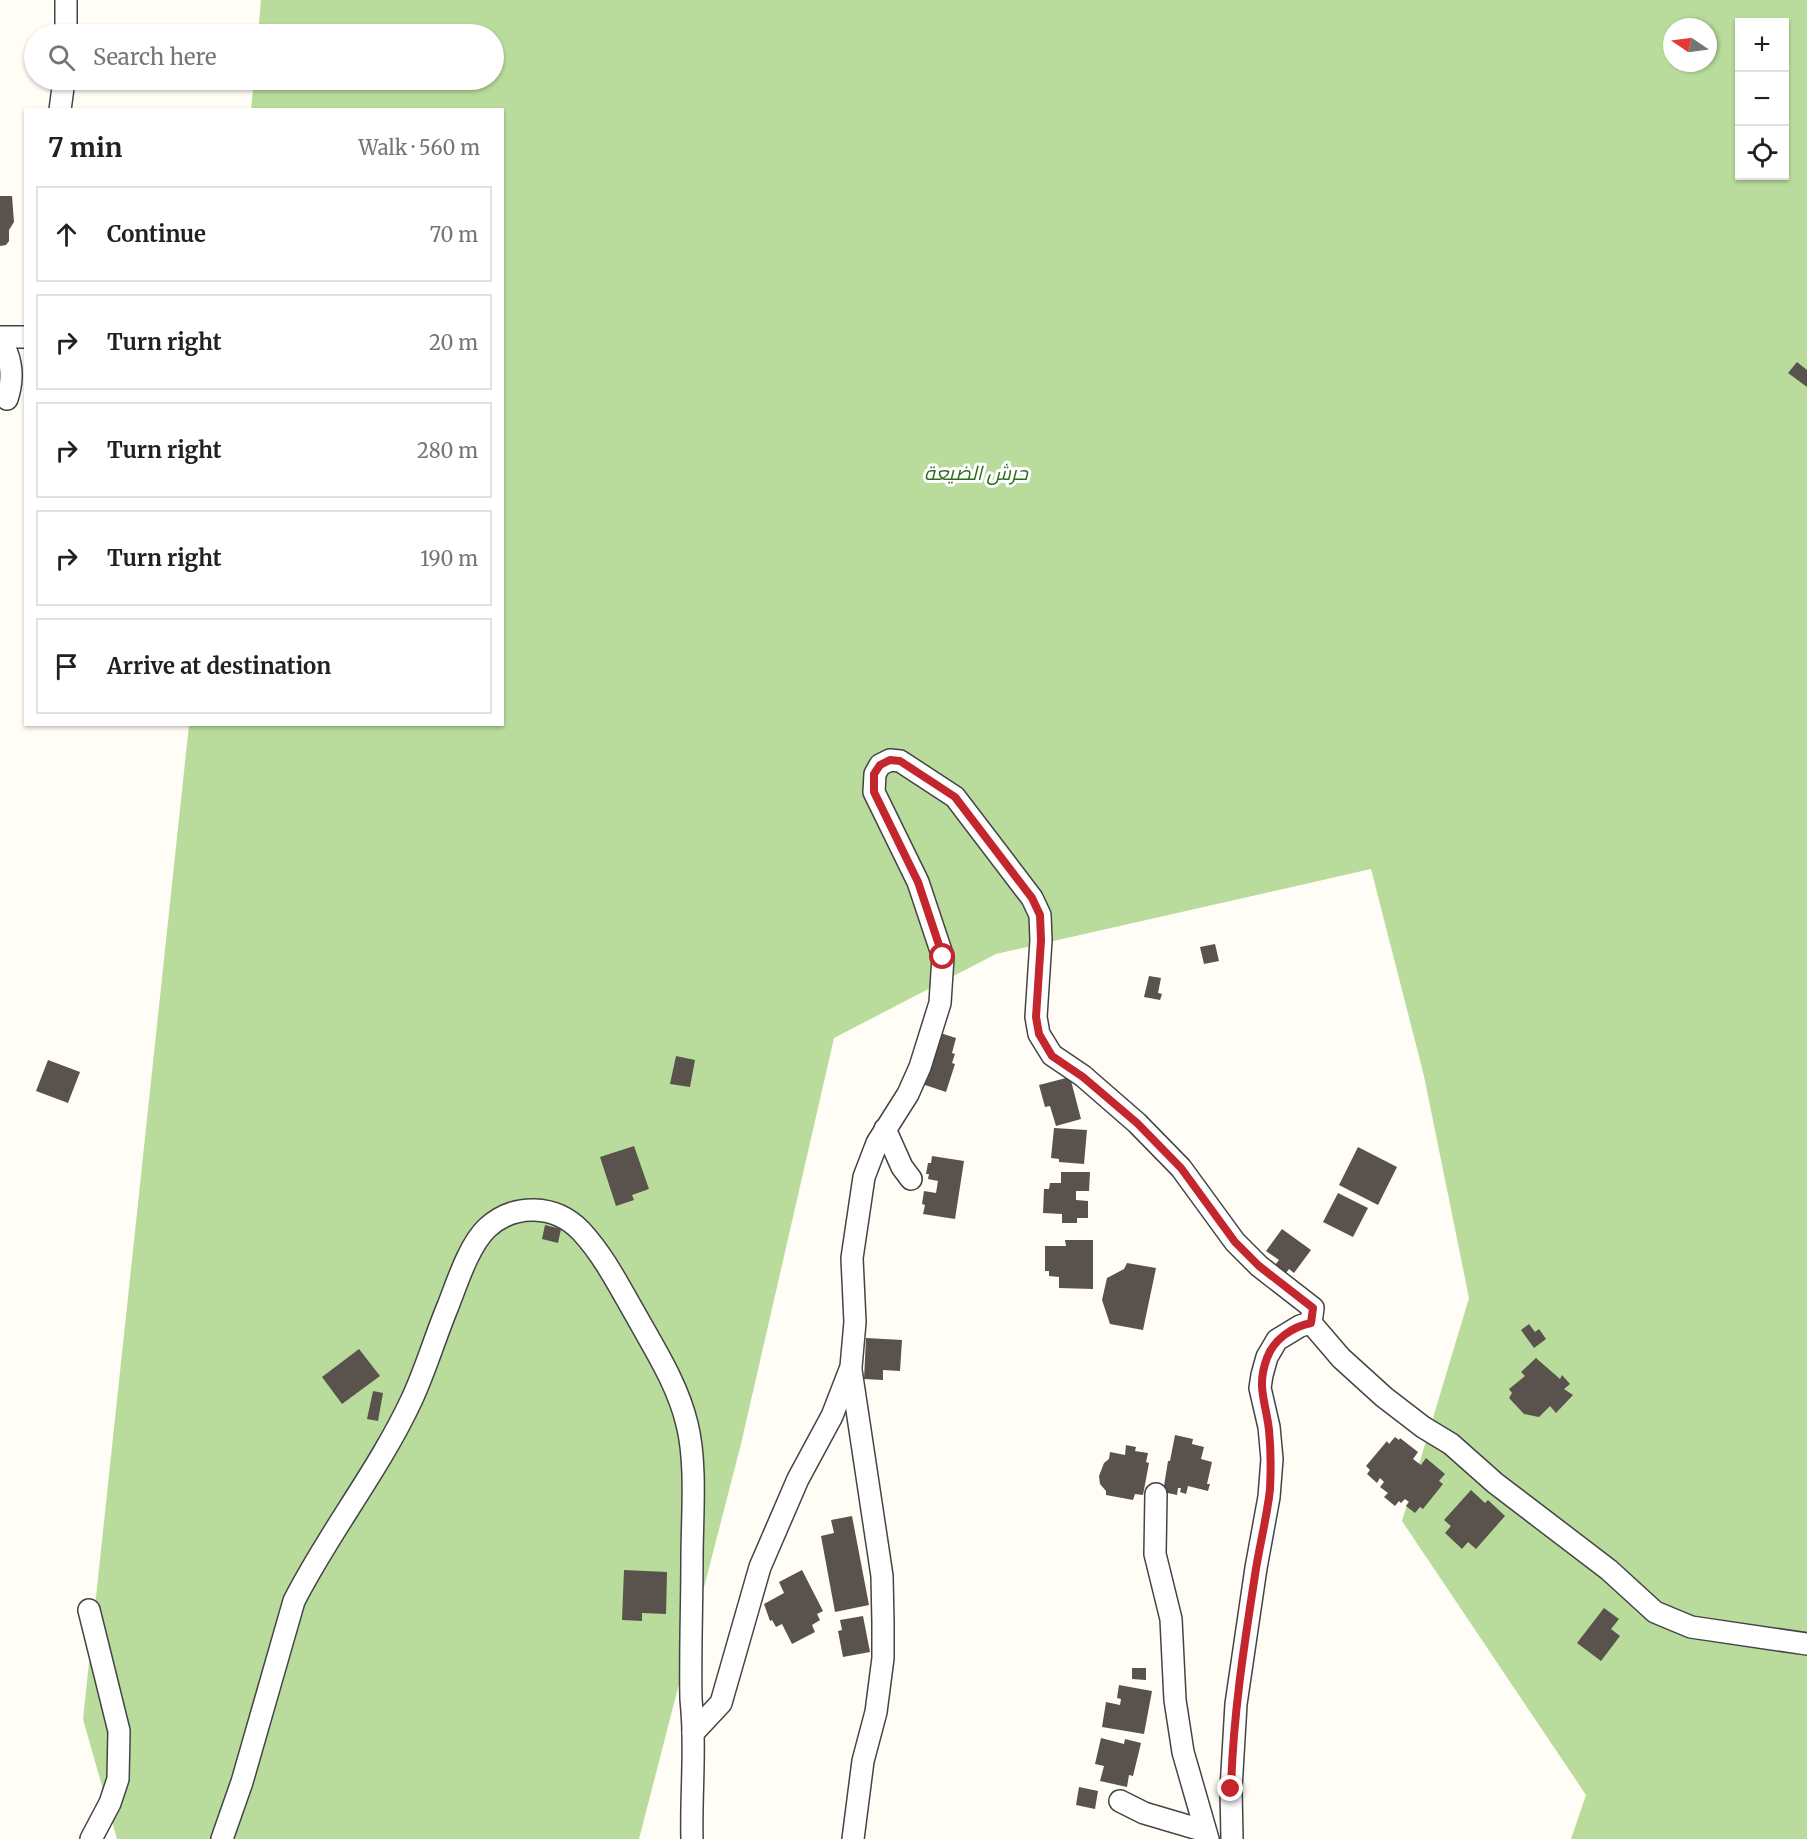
<!DOCTYPE html>
<meta charset="utf-8">
<style>
:root{--surface:#fff;--page:#f6f6f6;--text:#202124;--muted:#757577;--line:#e0e0e0}
body{margin:0;font-family:Merriweather,Cairo,serif;background:var(--page);color:var(--text)}
.controls{position:absolute;right:18px;top:18px;display:grid;overflow:hidden;border-radius:0px;box-shadow:0 2px 4px #0004}
.controls button{width:54px;height:54px;display:grid;place-items:center;padding:0;border:0;border-bottom:2px solid var(--line);background:var(--surface);color:var(--text);font:30px sans-serif}
.compass{position:absolute;left:1663px;top:18px;width:54px;height:54px;border-radius:50%;background:var(--surface);box-shadow:0 2px 4px #0004;rotate:283deg}
.stop{position:absolute;width:18px;height:18px;margin:-14px;border:4px solid #c4262e;border-radius:50%;background:#fff}
.stop.end{background:#c4262e;border-color:#fff;box-shadow:0 2px 6px #0008}
.list{margin:0;padding:0;list-style:none}
h2{display:flex;justify-content:space-between;align-items:center;height:78px;margin:0;padding:0 24px;font-size:26px}
h2 small{font-size:20px;font-weight:400;color:var(--muted)}
.list li{display:grid;grid-template-columns:39px 1fr auto;gap:18px;align-items:center;box-sizing:border-box;height:96px;margin:0 12px 12px;padding:0 12px;border:2px solid var(--line);border-radius:0px}
.list b{display:block;font-size:22px;white-space:nowrap}
.list em{font-size:20px;font-style:normal;color:var(--muted)}
.icon{flex:none;width:33px;height:33px;fill:none;stroke:currentColor;stroke-width:2;stroke-linecap:round;stroke-linejoin:round}
.map{position:relative;flex:none;width:1807px;height:1839px;overflow:hidden}
.search{position:absolute;background:var(--surface);box-shadow:0 2px 4px #0004;left:24px;top:24px;width:480px;height:66px;display:flex;align-items:center;gap:15px;box-sizing:border-box;padding:0 21px;border-radius:33px;color:var(--muted);font-size:22px}
.panel{position:absolute;background:var(--surface);box-shadow:0 2px 4px #0004;left:24px;top:108px;width:480px;height:618px;border-radius:0px}
.map>svg:first-child{display:block}
.forest{fill:#b9dc9c;fill-rule:evenodd}
.building{fill:#5a524d}
.lines{fill:none;stroke-linecap:round;stroke-linejoin:round}
.minor-casing{stroke:#444;stroke-width:24}
.minor{stroke:#fff;stroke-width:21}
.route{stroke:#c4262e;stroke-width:8}
.labels{text-anchor:middle;stroke-width:6;stroke-linejoin:round;paint-order:stroke}
.park-label{font-size:20px;font-style:italic;fill:#2f6b1f;stroke:#fff}
</style>
<div class="map">
<svg width="1807" height="1839" viewBox="0 0 1807 1839">
<rect width="100%" height="100%" fill="#fffdf5"/>
<path class="forest" d="M261,0H1807V1839H1571L1586,1795L1402,1521L1469,1298L1424,1076L1371,869L996,954L834,1038L741,1444L639,1839H117L83,1719L189,725L502,724V110L251,109L254,80H494V34H258ZM1740,22H1784V176H1740ZM1672,27H1708V63H1672Z"/>
<g class="building">
<polygon points="0,196 12,196 14,222 9,230 9,241 6,245 0,246"/>
<polygon points="1797,362 1807,370 1807,387 1788,373"/>
<polygon points="1215,944 1219,961 1204,964 1200,947"/>
<polygon points="1149,976 1161,978 1158,993 1162,994 1160,1000 1144,997"/>
<polygon points="937,1032 956,1038 952,1053 955,1054 952,1063 955,1064 946,1092 922,1084"/>
<polygon points="676,1056 695,1060 690,1087 670,1084"/>
<polygon points="48,1060 80,1072 68,1103 36,1091"/>
<polygon points="1070,1077 1081,1119 1056,1126 1050,1106 1045,1107 1039,1085"/>
<polygon points="1054,1128 1087,1130 1084,1164 1059,1162 1059,1159 1051,1158"/>
<polygon points="634,1146 649,1189 632,1195 634,1200 616,1206 600,1157"/>
<polygon points="1358,1147 1397,1167 1378,1205 1339,1185"/>
<polygon points="932,1156 964,1161 955,1219 923,1214 925,1205 922,1204 924,1191 936,1193 938,1181 928,1179 929,1174 926,1174 928,1163 931,1163"/>
<polygon points="1061,1172 1090,1172 1089,1191 1076,1191 1076,1200 1088,1201 1088,1218 1077,1218 1077,1223 1062,1223 1062,1214 1043,1213 1044,1189 1049,1189 1050,1183 1061,1183"/>
<polygon points="1338,1193 1368,1208 1353,1237 1323,1222"/>
<polygon points="545,1225 561,1229 558,1243 542,1239"/>
<polygon points="1282,1229 1311,1250 1294,1273 1289,1269 1286,1273 1275,1265 1279,1260 1266,1251"/>
<polygon points="1065,1240 1093,1240 1093,1289 1059,1288 1059,1277 1049,1276 1049,1271 1045,1271 1045,1246 1066,1246"/>
<polygon points="1127,1263 1156,1268 1143,1330 1110,1324 1102,1300 1107,1278 1124,1269"/>
<polygon points="1529,1324 1535,1332 1539,1329 1546,1339 1534,1348 1521,1330"/>
<polygon points="866,1338 902,1340 900,1371 883,1370 883,1380 864,1379"/>
<polygon points="359,1349 380,1376 342,1404 322,1377"/>
<polygon points="1536,1358 1560,1379 1562,1375 1570,1384 1564,1389 1573,1395 1556,1413 1550,1406 1539,1417 1524,1414 1509,1398 1512,1393 1509,1389 1525,1376 1521,1372"/>
<polygon points="373,1391 383,1393 378,1421 367,1419"/>
<polygon points="1175,1435 1193,1439 1192,1444 1204,1447 1201,1459 1212,1462 1207,1484 1210,1484 1208,1491 1188,1486 1186,1494 1180,1492 1181,1488 1178,1488 1177,1495 1163,1492 1168,1461 1170,1461"/>
<polygon points="1395,1437 1399,1440 1400,1438 1418,1452 1413,1459 1421,1465 1426,1458 1445,1474 1439,1481 1443,1484 1423,1509 1420,1507 1415,1513 1406,1506 1409,1502 1405,1499 1401,1503 1399,1501 1395,1506 1384,1497 1388,1493 1380,1487 1384,1482 1380,1478 1377,1483 1367,1474 1370,1470 1366,1466 1387,1441 1389,1444"/>
<polygon points="1126,1445 1136,1447 1135,1451 1148,1453 1146,1462 1149,1463 1143,1495 1135,1494 1133,1500 1106,1495 1106,1491 1100,1484 1099,1476 1104,1463 1109,1459 1110,1452 1125,1455"/>
<polygon points="1471,1490 1485,1503 1488,1500 1505,1516 1476,1549 1468,1542 1462,1549 1445,1533 1451,1526 1444,1520"/>
<polygon points="852,1516 869,1605 835,1612 821,1536 834,1533 831,1520"/>
<polygon points="624,1570 667,1572 666,1614 642,1613 642,1621 622,1620"/>
<polygon points="802,1570 823,1611 817,1614 820,1620 812,1625 815,1632 792,1644 782,1624 776,1627 772,1620 770,1621 764,1604 784,1593 779,1582"/>
<polygon points="1604,1608 1619,1619 1611,1629 1620,1636 1601,1661 1577,1643"/>
<polygon points="863,1616 870,1652 843,1657 838,1631 842,1630 840,1620"/>
<polygon points="1132,1668 1146,1668 1146,1680 1132,1679"/>
<polygon points="1119,1685 1152,1691 1144,1734 1102,1727 1106,1702 1120,1705 1121,1699 1117,1698"/>
<polygon points="1101,1738 1124,1744 1125,1739 1141,1743 1133,1776 1129,1775 1127,1787 1100,1781 1104,1766 1095,1764"/>
<polygon points="1079,1787 1098,1791 1095,1809 1076,1805"/>
</g>
<g class="lines">
<g class="minor-casing">
<g id="minor">
<polyline points="66,34 66,0"/>
<polyline points="60,110 64,80"/>
<polyline points="0,337 26,337"/>
<path d="M0,353H7C13,369 12,384 7,399"/>
<polyline points="885,1129 902,1167 911,1179"/>
<polyline points="851,1370 882,1576 883,1623 883,1658 876,1712 863,1761 853,1839"/>
<polyline points="1156,1494 1155,1554 1171,1619 1175,1700 1183,1752 1208,1839"/>
<polyline points="89,1610 119,1731 118,1779 110,1803 91,1839"/>
<polyline points="693,1733 721,1703 760,1567 798,1479 832,1416 851,1367 855,1322 852,1258 864,1177 877,1143 908,1094 920,1067 940,1003 943,957 918,882 874,792 875,774 880,765 890,760 900,761 955,797 1032,898 1040,915 1041,940 1036,1017 1039,1034 1052,1055 1083,1076 1137,1123 1181,1168 1235,1242 1259,1266 1313,1308 1311,1323 1341,1358 1384,1397 1423,1427 1451,1444 1495,1483 1609,1570 1655,1612 1691,1627 1807,1644"/>
<polyline points="1120,1801 1144,1813 1205,1831"/>
<path d="M222,1839L242,1782L294,1601C329,1532 379,1470 412,1399C426,1369 435,1337 448,1306C457,1283 469,1245 487,1228C514,1203 555,1204 581,1231C605,1257 620,1288 638,1319C657,1353 678,1386 687,1424C697,1463 692,1518 692,1558C692,1605 690,1652 691,1699C692,1710 693,1722 693,1734C694,1769 691,1804 692,1839"/>
<polyline points="1232,1839 1231,1789 1236,1704 1256,1568 1269,1497 1272,1459 1269,1427 1260,1388 1262,1375 1267,1357 1277,1340 1300,1326 1311,1323"/>
</g>
</g>
<use href="#minor" class="minor"/>
</g>
<g class="lines">
<path class="route" d="M943,957L918,882L874,792V774L880,765L890,760L900,761L955,797L1032,898L1040,915L1041,940L1036,1017L1039,1034L1052,1056L1083,1077L1137,1123L1181,1168L1235,1242L1259,1266L1313,1308L1311,1323C1292,1327 1274,1339 1267,1358C1256,1387 1266,1402 1269,1430C1271,1450 1271,1469 1270,1489C1267,1518 1259,1547 1255,1575C1244,1646 1233,1716 1231,1789"/>
</g>
<g class="labels">
<g class="park-label">
<text x="976" y="480">حرش الضيعة</text>
</g>
</g>
</svg>
<div class="controls">
<button>+</button>
<button>−</button>
<button><svg class="icon" aria-label="locate" viewBox="0 0 24 24"><circle cx="12" cy="12" r="6"/><path d="M12 2v4M12 18v4M2 12h4M18 12h4"/></svg></button>
</div>
<svg class="compass" viewBox="-18 -18 36 36"><path d="M0-13l5 13h-10z" fill="#e53935"/><path d="M0 13l5-13h-10z" fill="#757577"/></svg>
<div class="stop" style="left:943px;top:957px"></div>
<div class="stop end" style="left:1231px;top:1789px"></div>
<div class="search"><svg class="icon" aria-label="search" viewBox="0 0 24 24"><circle cx="10" cy="10" r="6"/><path d="M15 15l6 6"/></svg>Search here</div>
<section class="panel">
<h2>7 min<small>Walk · 560 m</small></h2>
<ul class="list">
<li><svg class="icon" aria-label="ahead" viewBox="0 0 24 24"><path d="M12 20V5M6 11l6-6 6 6"/></svg><div><b>Continue</b></div><em>70 m</em></li>
<li><svg class="icon" aria-label="right" viewBox="0 0 24 24"><path d="M7 20v-9h11M14 6l5 5-5 5"/></svg><div><b>Turn right</b></div><em>20 m</em></li>
<li><svg class="icon" aria-label="right" viewBox="0 0 24 24"><path d="M7 20v-9h11M14 6l5 5-5 5"/></svg><div><b>Turn right</b></div><em>280 m</em></li>
<li><svg class="icon" aria-label="right" viewBox="0 0 24 24"><path d="M7 20v-9h11M14 6l5 5-5 5"/></svg><div><b>Turn right</b></div><em>190 m</em></li>
<li><svg class="icon" aria-label="arrive" viewBox="0 0 24 24"><path d="M6 21V4h12l-3 4 3 4H6"/></svg><div><b>Arrive at destination</b></div></li>
</ul>
</section>
</div>
